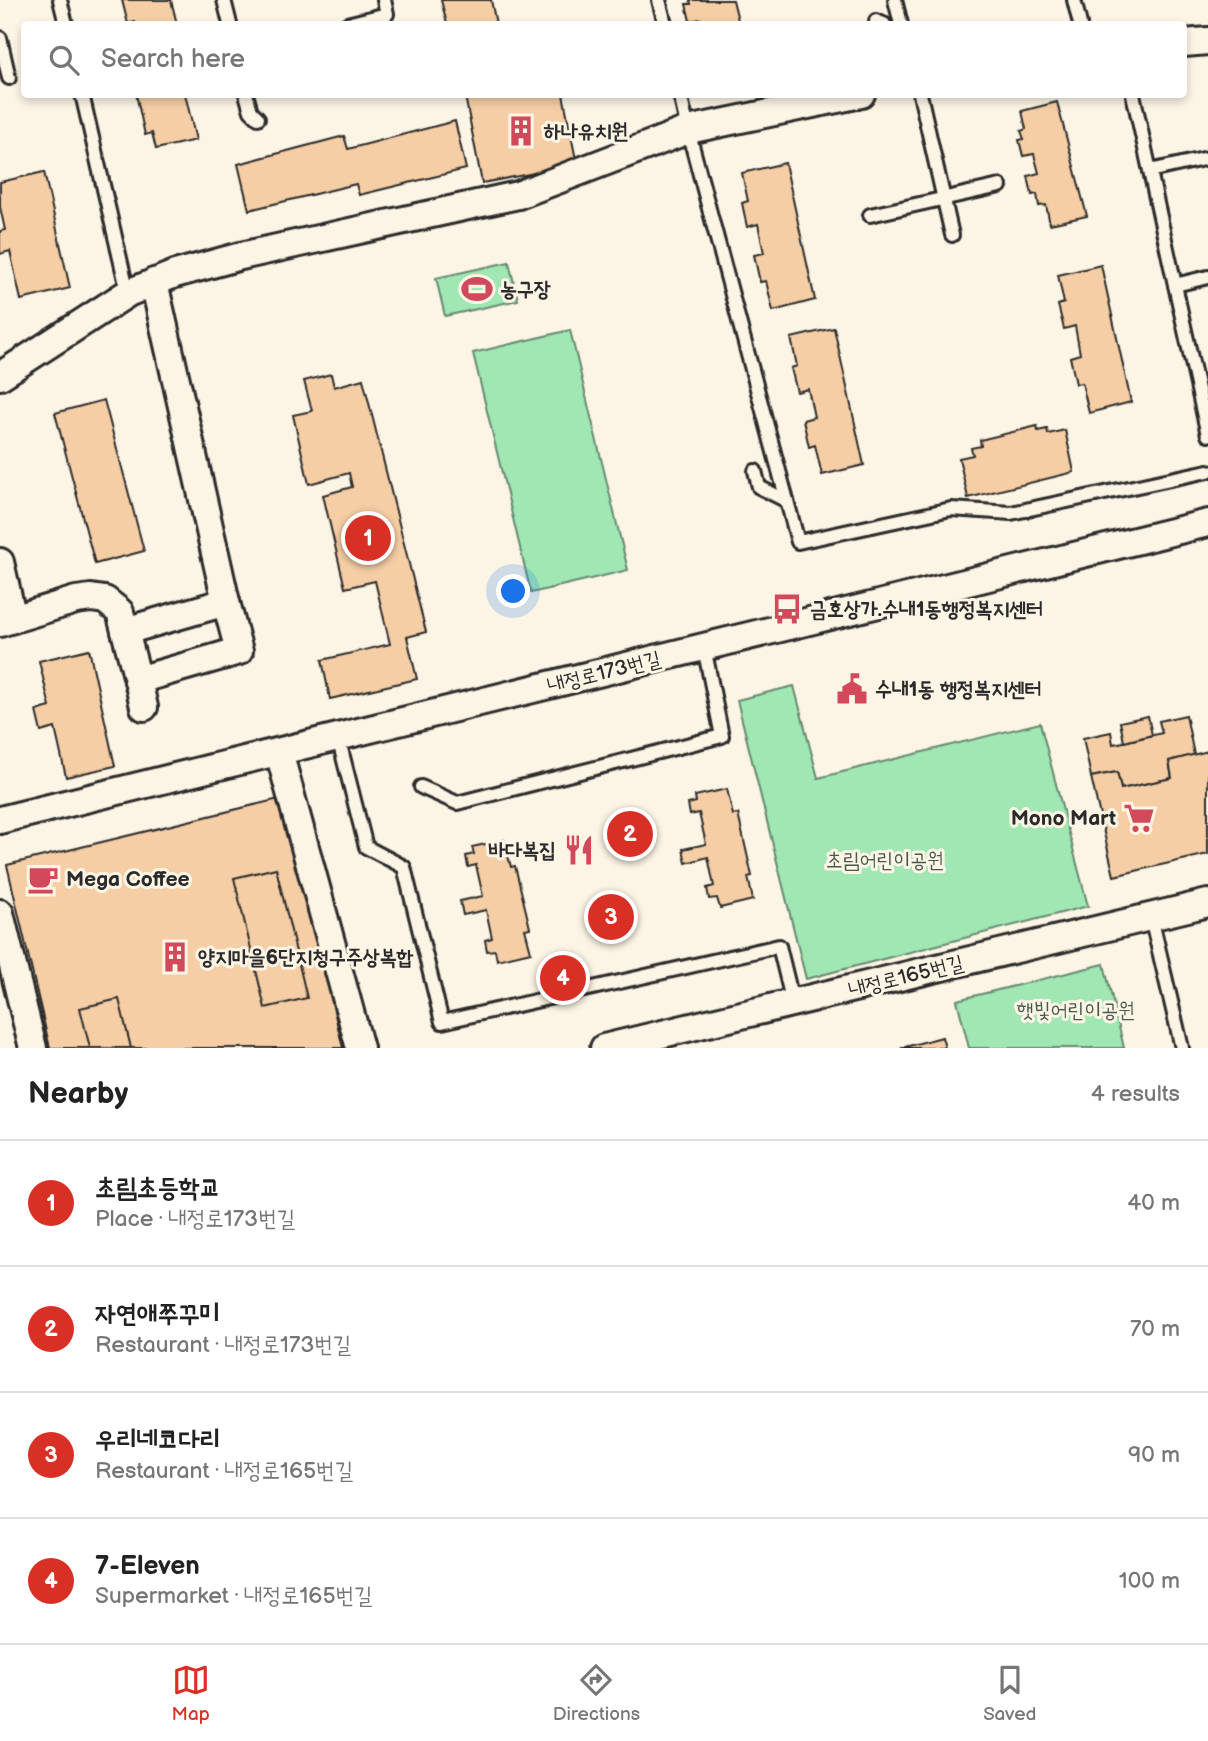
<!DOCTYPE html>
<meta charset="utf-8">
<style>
:root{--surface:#fff;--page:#f2f2f2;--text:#222;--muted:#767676;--line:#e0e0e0;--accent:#d93025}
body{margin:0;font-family:"Balsamiq Sans","Poor Story",sans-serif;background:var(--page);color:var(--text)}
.you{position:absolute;left:514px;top:592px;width:24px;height:24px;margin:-18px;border:5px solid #fff;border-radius:50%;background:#1a73e8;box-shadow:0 0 0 10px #1a73e833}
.badge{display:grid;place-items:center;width:46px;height:46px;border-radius:50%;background:var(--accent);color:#fff;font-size:23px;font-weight:700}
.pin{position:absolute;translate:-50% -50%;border:4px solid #fff;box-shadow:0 2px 7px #0006}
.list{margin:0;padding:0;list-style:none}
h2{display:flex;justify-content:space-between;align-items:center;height:91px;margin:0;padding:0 28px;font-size:30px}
h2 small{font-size:23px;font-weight:400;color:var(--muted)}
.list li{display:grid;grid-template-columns:46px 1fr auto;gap:21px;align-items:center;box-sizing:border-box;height:126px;padding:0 28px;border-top:2px solid var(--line)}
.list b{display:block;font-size:26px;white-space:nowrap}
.list p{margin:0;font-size:23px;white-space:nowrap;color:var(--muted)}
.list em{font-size:23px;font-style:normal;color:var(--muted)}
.icon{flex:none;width:38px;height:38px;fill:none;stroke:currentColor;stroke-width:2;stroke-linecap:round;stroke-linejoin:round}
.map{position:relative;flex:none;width:1208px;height:1048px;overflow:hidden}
.search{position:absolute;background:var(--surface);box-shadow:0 4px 10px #0003;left:21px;right:21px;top:21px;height:77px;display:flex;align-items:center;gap:18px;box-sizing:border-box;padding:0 24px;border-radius:7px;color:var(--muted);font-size:26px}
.sheet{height:595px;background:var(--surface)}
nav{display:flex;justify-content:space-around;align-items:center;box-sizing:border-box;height:98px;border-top:2px solid var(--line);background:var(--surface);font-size:19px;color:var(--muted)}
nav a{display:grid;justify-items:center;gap:4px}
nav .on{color:var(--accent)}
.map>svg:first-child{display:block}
.green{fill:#a0e7b4;stroke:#668970;stroke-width:2}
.building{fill:#f6cea5;stroke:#2b2b2b;stroke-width:2}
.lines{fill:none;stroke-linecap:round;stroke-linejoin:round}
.lane-casing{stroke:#2b2b2b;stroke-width:18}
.street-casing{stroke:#2b2b2b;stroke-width:32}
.lane{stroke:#fcf5e5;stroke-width:12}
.street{stroke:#fcf5e5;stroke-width:26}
.labels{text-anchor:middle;stroke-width:6;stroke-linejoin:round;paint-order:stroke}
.poi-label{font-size:21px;font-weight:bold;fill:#2b2b2b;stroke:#fcf5e5;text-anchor:start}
.street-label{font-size:21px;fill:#2b2b2b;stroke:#fcf5e5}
.park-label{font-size:21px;fill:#485a4d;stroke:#fcf5e5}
</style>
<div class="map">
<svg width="1208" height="1048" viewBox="0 0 1208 1048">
<rect width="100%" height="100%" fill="#fcf5e5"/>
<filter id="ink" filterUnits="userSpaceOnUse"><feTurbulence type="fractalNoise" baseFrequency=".0143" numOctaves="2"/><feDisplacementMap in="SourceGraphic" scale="14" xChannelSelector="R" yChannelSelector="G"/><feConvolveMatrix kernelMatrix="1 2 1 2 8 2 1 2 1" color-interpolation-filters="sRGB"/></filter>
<g filter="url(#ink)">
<g class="green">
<polygon points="509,262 518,300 445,316 436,278"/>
<polygon points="570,330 628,570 531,593 473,353"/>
<polygon points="794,686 818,778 1040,723 1088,906 806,979 737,700"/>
<polygon points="1104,964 1124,1048 969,1048 957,1000"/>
</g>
<g class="building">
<polygon points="122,0 171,0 177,24 136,24 135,22 128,24"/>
<polygon points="441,0 491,0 496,24 447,24"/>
<polygon points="690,0 733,0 739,24 702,24 701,19 690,21 686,4 691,4"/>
<polygon points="136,94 185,94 196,140 156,149 152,133 145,135"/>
<polygon points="473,94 563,94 577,165 482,183 465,96"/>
<polygon points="1057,102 1087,216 1050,224 1046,205 1039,206 1037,194 1032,195 1028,176 1039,173 1034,154 1023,156 1019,140 1024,139 1021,131 1026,129 1022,111"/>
<polygon points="455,121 466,169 359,195 356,184 249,210 238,164 344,136 348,149"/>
<polygon points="785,163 815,300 773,311 766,281 760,282 754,255 764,253 758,224 747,227 742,203 748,201 742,173"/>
<polygon points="44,172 70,288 21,300 10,251 0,254 0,231 5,230 0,207 0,182"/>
<polygon points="1101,265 1131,402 1089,413 1082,383 1076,384 1070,357 1080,354 1075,326 1064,329 1058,305 1064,303 1058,275"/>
<polygon points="834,328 864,465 822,475 815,445 809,447 803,420 814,417 808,389 797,392 791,368 797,366 791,338"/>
<polygon points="331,374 334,387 363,379 426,632 407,637 417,679 330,699 322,660 390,644 375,581 345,588 323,495 352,487 349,473 309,484 293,415 312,411 304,381"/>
<polygon points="104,400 144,551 95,564 55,413"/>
<polygon points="1037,426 1038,431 1047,429 1048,434 1065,430 1074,472 968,498 959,458 973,455 971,448 981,446 980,440"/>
<polygon points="89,649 115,766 66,777 55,728 41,732 36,711 50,707 39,661"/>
<polygon points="1186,715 1194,755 1169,761 1172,778 1121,789 1117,772 1091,777 1083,738 1111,732 1113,744 1124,742 1162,733 1159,721"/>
<polygon points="1148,716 1152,735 1124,742 1120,722"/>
<polygon points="1208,751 1208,854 1114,876 1091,777 1117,772 1121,789 1172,778 1169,761"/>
<polygon points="727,789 733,815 738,814 752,876 748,877 753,900 720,908 717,898 709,899 707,888 714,886 708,857 686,863 683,849 706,844 699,813 690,815 688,804 696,802 695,796"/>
<polygon points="283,798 343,1048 50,1048 7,865"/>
<polygon points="504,840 511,867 515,866 530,928 525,929 531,952 497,960 495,950 487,951 485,940 492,938 486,910 463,915 460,901 483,896 476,865 468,867 466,856 474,854 472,847"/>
<polygon points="276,868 307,998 265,1008 234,878"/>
<polygon points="119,999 131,1048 90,1048 80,1008"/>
<polygon points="942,1037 945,1048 901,1048"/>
</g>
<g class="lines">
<g class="lane-casing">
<g id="lane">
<polyline points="60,0 66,24"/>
<polyline points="224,0 230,24"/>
<polyline points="659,0 665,24"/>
<polyline points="895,0 901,24"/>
<polyline points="1074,0 1080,24"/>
<polyline points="876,21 884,24"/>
<polyline points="347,24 387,14 384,0"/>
<polyline points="0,38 9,78"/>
<polyline points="82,94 128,293"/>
<polyline points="246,94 251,111 258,118"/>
<polyline points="680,94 688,130 798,542 951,509 1011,513 1208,471"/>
<polyline points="920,94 952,235"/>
<polyline points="1133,94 1208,435"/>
<polyline points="1150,171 1208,158"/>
<polyline points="870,215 1000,186"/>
<polyline points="1175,285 1208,277"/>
<polyline points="755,471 759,487 787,501"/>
<polyline points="338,737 366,847 404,867 442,1022 779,946 793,1003"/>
<polyline points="421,787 457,803 722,736 704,647"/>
<polyline points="1151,917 1182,1048"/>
</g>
</g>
<g class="street-casing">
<g id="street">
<polyline points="1184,43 1208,41"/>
<polyline points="0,376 128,293 175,274 241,256 518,195 688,130 861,94"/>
<polyline points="0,562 13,619"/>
<polyline points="0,623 76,600 91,598 105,600 120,612 138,680 239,651 226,602 154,282"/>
<polyline points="125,631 226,602"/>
<polyline points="138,680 144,707"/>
<polyline points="279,752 360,1048"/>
<polyline points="0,820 1208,523"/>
<polyline points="0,913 33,1048"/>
<polyline points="604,1048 1208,903"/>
</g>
</g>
<use href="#lane" class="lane"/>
<use href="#street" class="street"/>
</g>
</g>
<defs>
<g id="building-bare" transform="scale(2.415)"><path d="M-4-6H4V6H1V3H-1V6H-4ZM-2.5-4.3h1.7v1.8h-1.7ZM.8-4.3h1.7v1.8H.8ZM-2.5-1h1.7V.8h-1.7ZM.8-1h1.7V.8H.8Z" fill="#d1495b" stroke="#fcf5e5" stroke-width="2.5" paint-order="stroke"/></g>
<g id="stadium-bare" transform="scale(2.415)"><path d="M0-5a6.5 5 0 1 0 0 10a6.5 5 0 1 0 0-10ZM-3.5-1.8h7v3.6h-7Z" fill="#d1495b" stroke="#fcf5e5" stroke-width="2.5" paint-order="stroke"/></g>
<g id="bus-bare" transform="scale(2.415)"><path d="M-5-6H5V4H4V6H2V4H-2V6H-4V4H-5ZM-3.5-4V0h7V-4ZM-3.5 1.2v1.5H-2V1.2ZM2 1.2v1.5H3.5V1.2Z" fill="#d1495b" stroke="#fcf5e5" stroke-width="2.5" paint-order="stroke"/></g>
<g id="civic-bare" transform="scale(2.415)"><path d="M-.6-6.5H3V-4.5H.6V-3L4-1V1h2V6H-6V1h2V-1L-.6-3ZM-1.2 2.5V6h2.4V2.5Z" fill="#d1495b" stroke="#fcf5e5" stroke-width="2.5" paint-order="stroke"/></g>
<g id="supermarket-bare" transform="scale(2.415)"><path d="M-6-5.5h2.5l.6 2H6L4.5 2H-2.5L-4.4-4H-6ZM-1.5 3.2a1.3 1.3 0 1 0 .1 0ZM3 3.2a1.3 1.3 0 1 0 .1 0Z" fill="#d1495b" stroke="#fcf5e5" stroke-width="2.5" paint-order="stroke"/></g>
<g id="restaurant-bare" transform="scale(2.415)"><path d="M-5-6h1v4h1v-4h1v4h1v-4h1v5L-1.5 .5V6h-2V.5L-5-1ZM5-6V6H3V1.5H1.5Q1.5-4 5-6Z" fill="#d1495b" stroke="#fcf5e5" stroke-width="2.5" paint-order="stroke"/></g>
<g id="cafe-bare" transform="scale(2.415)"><path d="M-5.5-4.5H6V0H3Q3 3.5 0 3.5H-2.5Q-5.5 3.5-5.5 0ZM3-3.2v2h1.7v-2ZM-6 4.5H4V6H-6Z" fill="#d1495b" stroke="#fcf5e5" stroke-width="2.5" paint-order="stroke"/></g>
</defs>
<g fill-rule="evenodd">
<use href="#building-bare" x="521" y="131"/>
<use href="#stadium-bare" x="477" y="289"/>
<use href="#bus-bare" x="787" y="609"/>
<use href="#civic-bare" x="852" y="689"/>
<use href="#supermarket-bare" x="1139" y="818"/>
<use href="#restaurant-bare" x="579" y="850"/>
<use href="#cafe-bare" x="43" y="879"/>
<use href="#building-bare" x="175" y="957"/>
</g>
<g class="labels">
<g class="poi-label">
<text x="544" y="138">하나유치원</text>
<text x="500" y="296">농구장</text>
<text x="810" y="616">금호상가.수내1동행정복지센터</text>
<text x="875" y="696">수내1동 행정복지센터</text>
<text x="1116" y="825" text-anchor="end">Mono Mart</text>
<text x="556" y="857" text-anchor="end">바다복집</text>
<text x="66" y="886">Mega Coffee</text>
<text x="198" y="964">양지마을6단지청구주상복합</text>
</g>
<g class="street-label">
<text transform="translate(604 672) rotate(-14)" y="7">내정로173번길</text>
<text transform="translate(906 976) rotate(-14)" y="7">내정로165번길</text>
</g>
<g class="park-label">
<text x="885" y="867">초림어린이공원</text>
<text x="1076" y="1017">햇빛어린이공원</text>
</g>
</g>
</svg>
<div class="you"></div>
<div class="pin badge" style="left:368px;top:538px">1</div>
<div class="pin badge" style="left:630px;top:834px">2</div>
<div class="pin badge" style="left:611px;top:917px">3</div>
<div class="pin badge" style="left:563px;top:978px">4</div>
<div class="search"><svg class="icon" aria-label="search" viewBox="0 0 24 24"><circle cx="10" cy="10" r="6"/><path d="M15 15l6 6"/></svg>Search here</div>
</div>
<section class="sheet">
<h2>Nearby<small>4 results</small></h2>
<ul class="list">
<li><span class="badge">1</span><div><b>초림초등학교</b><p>Place · 내정로173번길</p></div><em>40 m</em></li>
<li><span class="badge">2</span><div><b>자연애쭈꾸미</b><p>Restaurant · 내정로173번길</p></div><em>70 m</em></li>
<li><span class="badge">3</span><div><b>우리네코다리</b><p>Restaurant · 내정로165번길</p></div><em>90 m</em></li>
<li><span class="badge">4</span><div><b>7-Eleven</b><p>Supermarket · 내정로165번길</p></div><em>100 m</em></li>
</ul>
</section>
<nav>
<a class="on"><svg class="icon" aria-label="map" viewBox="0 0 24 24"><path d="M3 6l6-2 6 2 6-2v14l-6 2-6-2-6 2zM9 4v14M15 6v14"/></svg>Map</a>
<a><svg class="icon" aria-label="directions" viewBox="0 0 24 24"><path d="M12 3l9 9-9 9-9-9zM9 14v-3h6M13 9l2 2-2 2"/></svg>Directions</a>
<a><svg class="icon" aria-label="saved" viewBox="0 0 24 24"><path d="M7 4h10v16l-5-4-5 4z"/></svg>Saved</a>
</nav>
